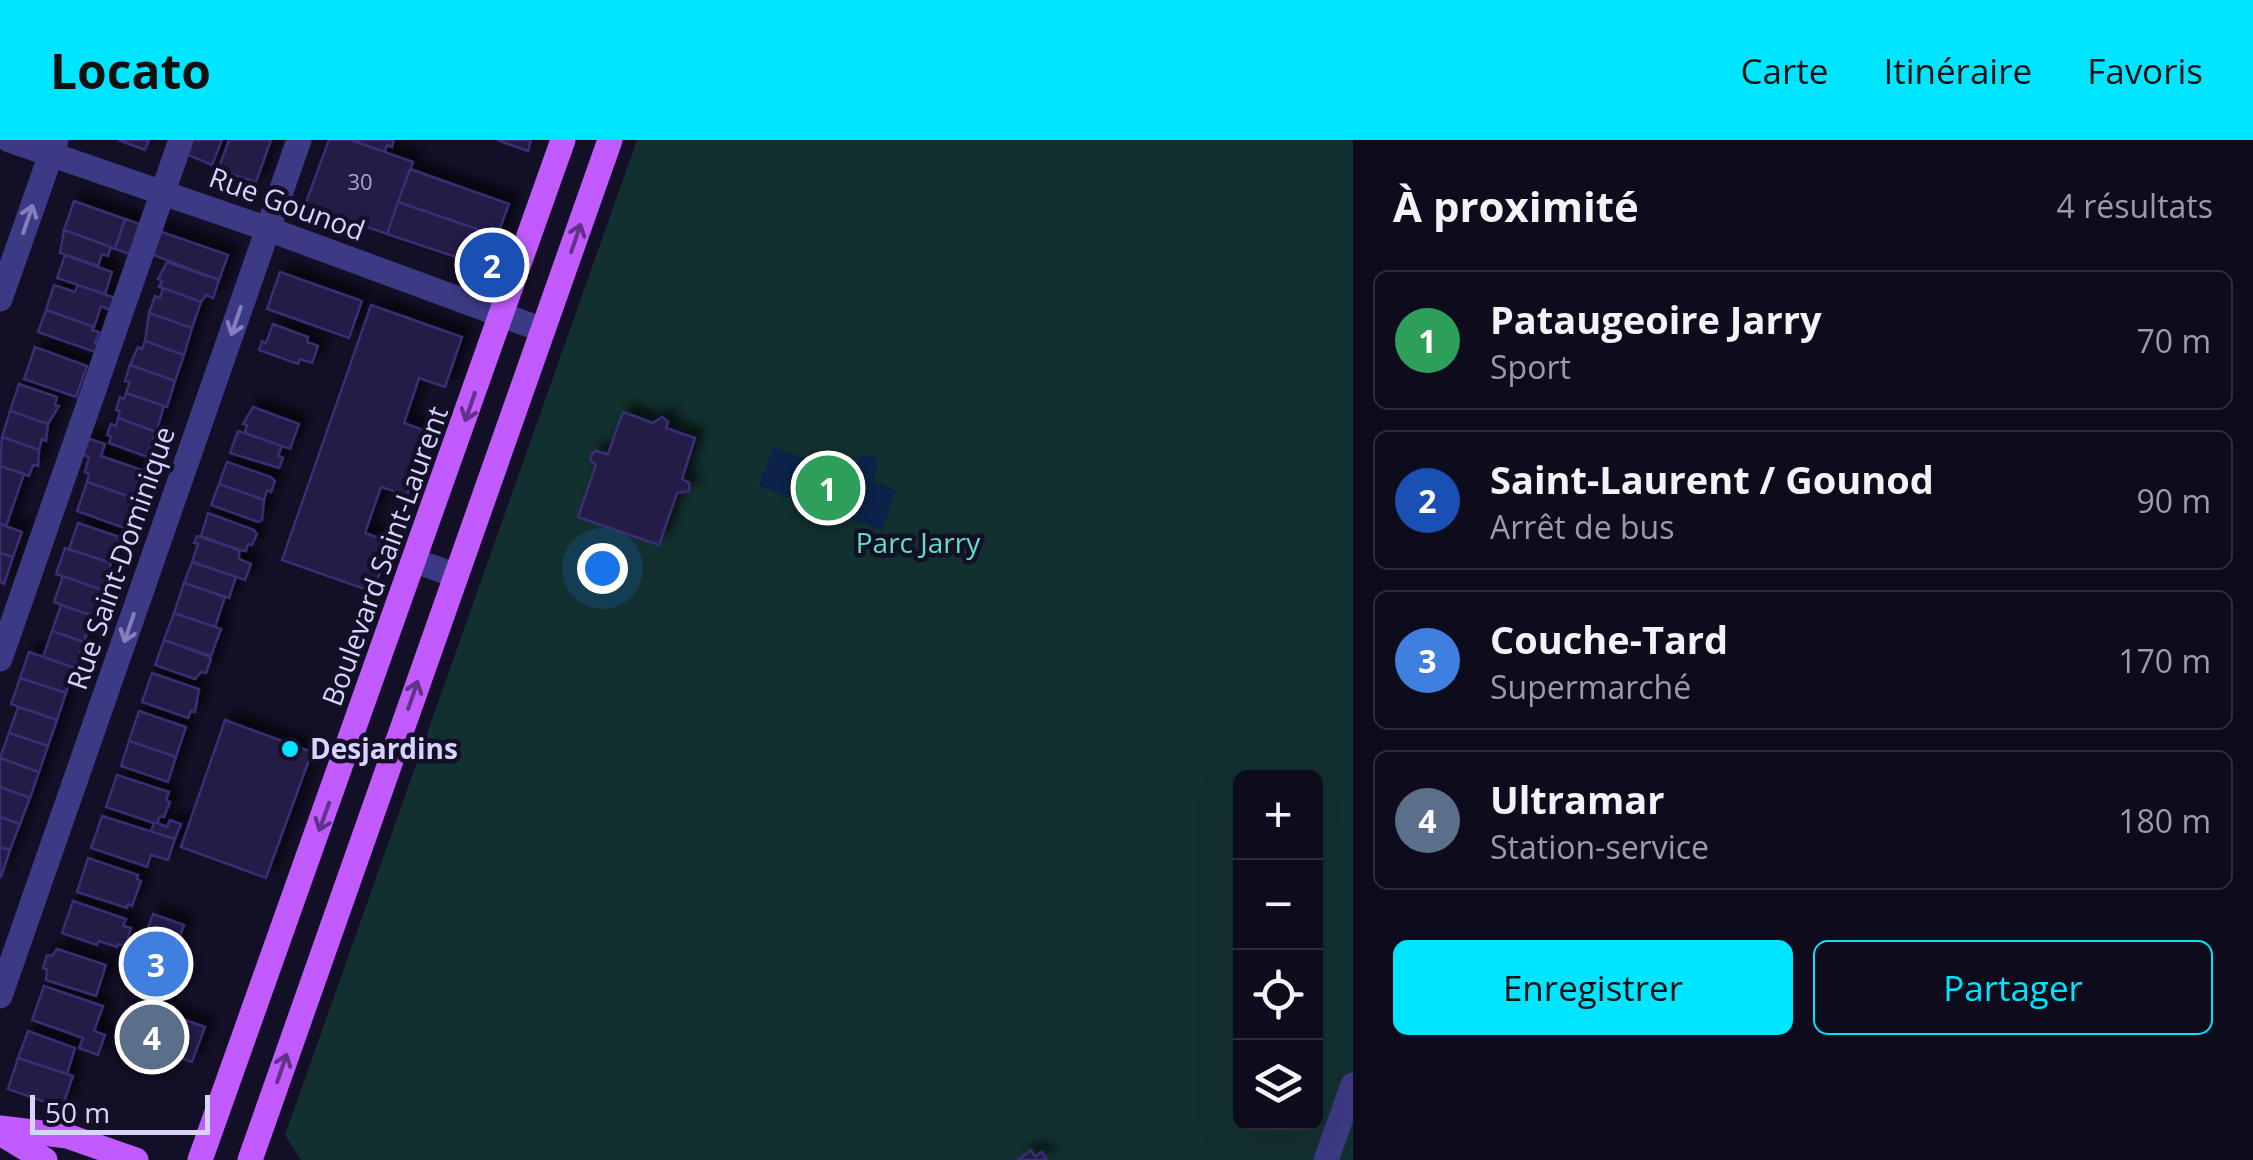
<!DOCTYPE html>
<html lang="fr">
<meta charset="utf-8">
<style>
:root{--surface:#0e0b1c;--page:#1c1929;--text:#f1f3f6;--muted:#9b9ba3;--line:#2e2b3b;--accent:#00e5ff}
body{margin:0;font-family:"Open Sans",sans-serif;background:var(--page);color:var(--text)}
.controls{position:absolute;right:30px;bottom:30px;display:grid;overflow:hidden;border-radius:15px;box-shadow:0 10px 40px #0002}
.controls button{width:90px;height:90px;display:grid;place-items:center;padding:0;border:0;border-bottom:2px solid var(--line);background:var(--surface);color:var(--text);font:50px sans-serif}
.scale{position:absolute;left:30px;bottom:25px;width:180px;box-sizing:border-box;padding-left:10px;border:5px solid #d9d4ff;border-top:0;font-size:28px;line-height:35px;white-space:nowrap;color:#d9d4ff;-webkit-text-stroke:8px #130f26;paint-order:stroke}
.you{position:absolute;left:602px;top:428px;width:35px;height:35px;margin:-25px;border:8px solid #fff;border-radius:50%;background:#1a73e8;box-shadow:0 0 0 15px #1a73e833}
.badge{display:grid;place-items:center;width:65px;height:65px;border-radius:50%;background:var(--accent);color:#fff;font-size:32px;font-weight:700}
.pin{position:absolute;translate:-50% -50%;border:5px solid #fff;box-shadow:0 2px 10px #0006}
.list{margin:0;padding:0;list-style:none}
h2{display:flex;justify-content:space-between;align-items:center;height:130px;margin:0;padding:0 40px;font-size:42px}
h2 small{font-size:32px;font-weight:400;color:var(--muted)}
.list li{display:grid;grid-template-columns:65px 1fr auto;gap:30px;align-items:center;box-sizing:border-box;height:140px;margin:0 20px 20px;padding:0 20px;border:2px solid var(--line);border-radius:15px}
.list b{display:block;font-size:38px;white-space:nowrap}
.list p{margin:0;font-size:32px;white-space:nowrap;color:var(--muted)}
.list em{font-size:32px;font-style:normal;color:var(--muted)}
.actions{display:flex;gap:20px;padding:30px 40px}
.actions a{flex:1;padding:22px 0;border:2px solid var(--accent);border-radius:15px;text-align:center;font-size:35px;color:var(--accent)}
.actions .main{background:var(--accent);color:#111}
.icon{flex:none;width:55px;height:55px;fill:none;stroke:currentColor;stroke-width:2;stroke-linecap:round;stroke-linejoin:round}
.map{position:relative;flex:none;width:1353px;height:1020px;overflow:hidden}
header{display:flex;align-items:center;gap:60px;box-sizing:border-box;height:140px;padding:0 50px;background:var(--accent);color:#111}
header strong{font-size:48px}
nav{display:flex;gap:55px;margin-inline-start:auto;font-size:35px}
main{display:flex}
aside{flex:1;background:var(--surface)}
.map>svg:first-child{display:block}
.green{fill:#12302f;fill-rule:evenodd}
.water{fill:#0c2248}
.building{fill:#241b47;stroke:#3b2d73;stroke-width:2.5;filter:url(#shadow)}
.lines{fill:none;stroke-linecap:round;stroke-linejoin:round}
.minor{stroke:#3d3a85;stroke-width:25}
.major{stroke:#c25bff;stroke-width:25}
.oneway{stroke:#837fbc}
.oneway2{stroke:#623188}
.poi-dot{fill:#00e5ff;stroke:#130f26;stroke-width:4}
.labels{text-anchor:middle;stroke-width:9;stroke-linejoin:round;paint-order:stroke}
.number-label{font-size:22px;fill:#aca6d1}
.street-label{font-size:28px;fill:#d9d4ff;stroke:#130f26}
.park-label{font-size:28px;fill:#5fe0c0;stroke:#130f26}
.poi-label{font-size:28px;font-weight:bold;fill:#d9d4ff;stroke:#130f26;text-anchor:start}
</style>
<header>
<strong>Locato</strong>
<nav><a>Carte</a><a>Itinéraire</a><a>Favoris</a></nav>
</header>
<main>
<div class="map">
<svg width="1353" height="1020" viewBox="0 0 1353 1020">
<defs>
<filter id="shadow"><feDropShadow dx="9" dy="-9" stdDeviation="5" flood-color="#0009"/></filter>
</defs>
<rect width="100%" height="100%" fill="#130f26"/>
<path class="green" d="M637,0H1353V1020H301L285,995ZM1240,638H1316V982H1240Z"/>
<polygon class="water" points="773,307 852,335 860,316 874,316 878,323 874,341 896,350 882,390 759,346"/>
<g class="building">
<polygon points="118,0 149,0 145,10"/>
<polygon points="188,0 222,0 212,25 186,14"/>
<polygon points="229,0 271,0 256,42 218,30"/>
<polygon points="329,0 351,0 413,22 387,94 305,65"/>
<polygon points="351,0 394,0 392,7 387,5 385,12"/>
<polygon points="497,0 531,0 528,11"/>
<polygon points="410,29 509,64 497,96 398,62"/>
<polygon points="74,61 125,79 115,109 64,90"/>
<polygon points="398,62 497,96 486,127 387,94"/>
<polygon points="125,79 145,86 136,116 115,109"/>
<polygon points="64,90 111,107 108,116 102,114 98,126 60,113"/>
<polygon points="156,90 228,115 219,140 148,113"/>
<polygon points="65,115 112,132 105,154 57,138"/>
<polygon points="167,122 219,140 213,158 206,155 201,162 159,147 162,141 158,139"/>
<polygon points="280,132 362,161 349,198 267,169"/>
<polygon points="54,145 75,152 78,145 115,158 110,170 101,166 94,187 46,170"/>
<polygon points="163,148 201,162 192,188 149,173 155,156 160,158"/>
<polygon points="371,165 462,197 445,247 419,238 404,283 429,292 407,355 381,347 365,393 391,402 373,452 282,420"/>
<polygon points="46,170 94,187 92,190 99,192 95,203 101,205 98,213 38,192"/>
<polygon points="149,173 192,188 184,215 145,201"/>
<polygon points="273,184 308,197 307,202 318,206 312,223 300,219 298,224 259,210 262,201 266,203"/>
<polygon points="145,201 184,215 175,241 130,225 138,207 142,209"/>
<polygon points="35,207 87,226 76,257 24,239"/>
<polygon points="130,225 175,241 167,267 126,253 130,242 125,241"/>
<polygon points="19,244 57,257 55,265 59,266 48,284 10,271"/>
<polygon points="126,253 164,266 156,292 118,278 120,271 116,270 120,257 124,259"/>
<polygon points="253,267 299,284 290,309 245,293 247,285 243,284"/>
<polygon points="10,271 48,284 46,301 42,299 39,310 2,297"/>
<polygon points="623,272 653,283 662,277 668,282 666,288 695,298 682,339 689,343 689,351 677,353 659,405 578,377 596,325 591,321 591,316 595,311 608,314"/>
<polygon points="118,278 156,292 147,317 109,303 111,297 107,295 111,284 116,286"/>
<polygon points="238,291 282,306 278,316 283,318 279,328 230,313"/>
<polygon points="2,297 39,310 38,326 33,325 29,336 0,326"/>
<polygon points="84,297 105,304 101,316 142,330 133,358 87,342 89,334 85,332 89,317 78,313"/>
<polygon points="227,322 271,337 275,341 271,352 267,350 264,360 219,344"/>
<polygon points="0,326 24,334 6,386 0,384"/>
<polygon points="87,342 133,358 124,388 77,371"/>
<polygon points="219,344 264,360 262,380 258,382 211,365"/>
<polygon points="208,373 254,390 257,394 252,405 248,404 246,411 239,410 201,396"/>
<polygon points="78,383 120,397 111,423 69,409"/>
<polygon points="0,384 22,392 13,417 0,413"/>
<polygon points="197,396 239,410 239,419 251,424 245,440 192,422 198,404 194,403"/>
<polygon points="65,408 111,423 102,450 56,434"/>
<polygon points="0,413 13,417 4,444 0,442"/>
<polygon points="192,422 236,437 229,458 184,443"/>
<polygon points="63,436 102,450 93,476 54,462"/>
<polygon points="184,443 225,457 215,487 174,473"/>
<polygon points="61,465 93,476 84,502 52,491"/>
<polygon points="174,473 221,489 211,516 164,500"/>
<polygon points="52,491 84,502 75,528 43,517"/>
<polygon points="164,500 208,516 211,519 206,533 201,532 195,539 155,525"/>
<polygon points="29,512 75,528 66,553 20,538"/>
<polygon points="152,533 199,549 195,572 191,571 188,578 142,562"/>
<polygon points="20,538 66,553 57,580 11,564"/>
<polygon points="18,567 57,580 48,606 9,593"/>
<polygon points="139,571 186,587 176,617 129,601"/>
<polygon points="225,580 312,612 266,738 181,707"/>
<polygon points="9,593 48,606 39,632 0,618"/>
<polygon points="129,601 176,617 168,642 121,626"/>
<polygon points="0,618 39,632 30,658 0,647"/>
<polygon points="117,635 169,652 166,660 170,662 164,677 160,676 157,683 167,687 170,680 181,684 175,699 151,692 154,683 106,667"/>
<polygon points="0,647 30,658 20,684 0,677"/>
<polygon points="102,676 175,699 168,720 151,715 147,727 91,708"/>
<polygon points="0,677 20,684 10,710 0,707"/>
<polygon points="0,707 10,710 1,737 0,737"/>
<polygon points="88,718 138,735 137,739 141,741 132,766 128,764 127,768 77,752"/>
<polygon points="73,761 126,779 123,786 131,788 125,806 118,804 117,807 99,801 97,805 62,793"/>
<polygon points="153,774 184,785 169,827 147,839 132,833"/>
<polygon points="57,809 106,825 96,856 46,840 47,829 43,828 47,815 52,816"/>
<polygon points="44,846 103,866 94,891 105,895 98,915 79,908 83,898 32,880"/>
<polygon points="146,866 205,887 192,922 134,902"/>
<polygon points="28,891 75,908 67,934 18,918"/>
<polygon points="18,918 73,936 62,968 8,949"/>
<polygon points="1031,1010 1035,1017 1042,1012 1047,1020 1018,1020"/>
</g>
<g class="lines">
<g class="minor">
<polyline points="9,0 268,89 543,190"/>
<polyline points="0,159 56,0"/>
<polyline points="415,421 455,435"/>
<polyline points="0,519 181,0"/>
<polyline points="0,856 299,0"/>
<polyline points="1326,1020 1353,945"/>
</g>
<g class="major">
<polyline points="0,988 67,996 136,1020"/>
<polyline points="0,993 45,1020"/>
<polyline points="200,1020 563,0"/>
<polyline points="250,1020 610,0"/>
</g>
</g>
<defs><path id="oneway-shaft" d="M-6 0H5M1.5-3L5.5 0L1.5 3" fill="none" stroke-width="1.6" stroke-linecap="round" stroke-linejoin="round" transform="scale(2.5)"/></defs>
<g class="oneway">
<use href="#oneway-shaft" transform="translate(28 79) rotate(-71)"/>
<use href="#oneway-shaft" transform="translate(236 181) rotate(109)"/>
<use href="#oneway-shaft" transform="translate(129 488) rotate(109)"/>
</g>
<g class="oneway2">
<use href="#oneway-shaft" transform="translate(576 98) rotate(-71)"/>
<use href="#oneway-shaft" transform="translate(470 267) rotate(109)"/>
<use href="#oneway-shaft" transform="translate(413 555) rotate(-71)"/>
<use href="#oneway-shaft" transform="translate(324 677) rotate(110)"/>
<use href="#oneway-shaft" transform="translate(282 928) rotate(-71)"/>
</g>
<circle class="poi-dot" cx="290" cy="609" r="10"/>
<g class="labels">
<g class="number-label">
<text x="360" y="50">30</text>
</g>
<g class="street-label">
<text transform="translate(287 64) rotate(20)" y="10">Rue Gounod</text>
<text transform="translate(385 416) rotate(-70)" y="10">Boulevard Saint-Laurent</text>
<text transform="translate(121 418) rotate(-71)" y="10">Rue Saint-Dominique</text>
</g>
<g class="park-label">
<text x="918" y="413">Parc Jarry</text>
</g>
<g class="poi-label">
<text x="310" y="619">Desjardins</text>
</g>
</g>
</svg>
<div class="controls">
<button>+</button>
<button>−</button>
<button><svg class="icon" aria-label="locate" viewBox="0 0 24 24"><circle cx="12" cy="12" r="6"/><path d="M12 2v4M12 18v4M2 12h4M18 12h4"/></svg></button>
<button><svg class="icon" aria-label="layers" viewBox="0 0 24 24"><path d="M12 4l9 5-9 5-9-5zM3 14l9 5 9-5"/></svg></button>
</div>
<div class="scale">50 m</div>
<div class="you"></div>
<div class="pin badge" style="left:828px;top:348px;background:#2e9e5b">1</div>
<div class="pin badge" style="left:492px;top:125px;background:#1a4fb4">2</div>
<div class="pin badge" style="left:156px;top:824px;background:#3f7fe0">3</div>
<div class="pin badge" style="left:152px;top:897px;background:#5c6f8a">4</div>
</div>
<aside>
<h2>À proximité<small>4 résultats</small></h2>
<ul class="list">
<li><span class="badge" style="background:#2e9e5b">1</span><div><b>Pataugeoire Jarry</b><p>Sport</p></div><em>70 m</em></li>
<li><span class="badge" style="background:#1a4fb4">2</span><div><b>Saint-Laurent / Gounod</b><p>Arrêt de bus</p></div><em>90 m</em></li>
<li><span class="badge" style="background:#3f7fe0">3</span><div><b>Couche-Tard</b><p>Supermarché</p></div><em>170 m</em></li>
<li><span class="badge" style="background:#5c6f8a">4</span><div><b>Ultramar</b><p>Station-service</p></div><em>180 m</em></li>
</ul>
<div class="actions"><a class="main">Enregistrer</a><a>Partager</a></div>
</aside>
</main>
